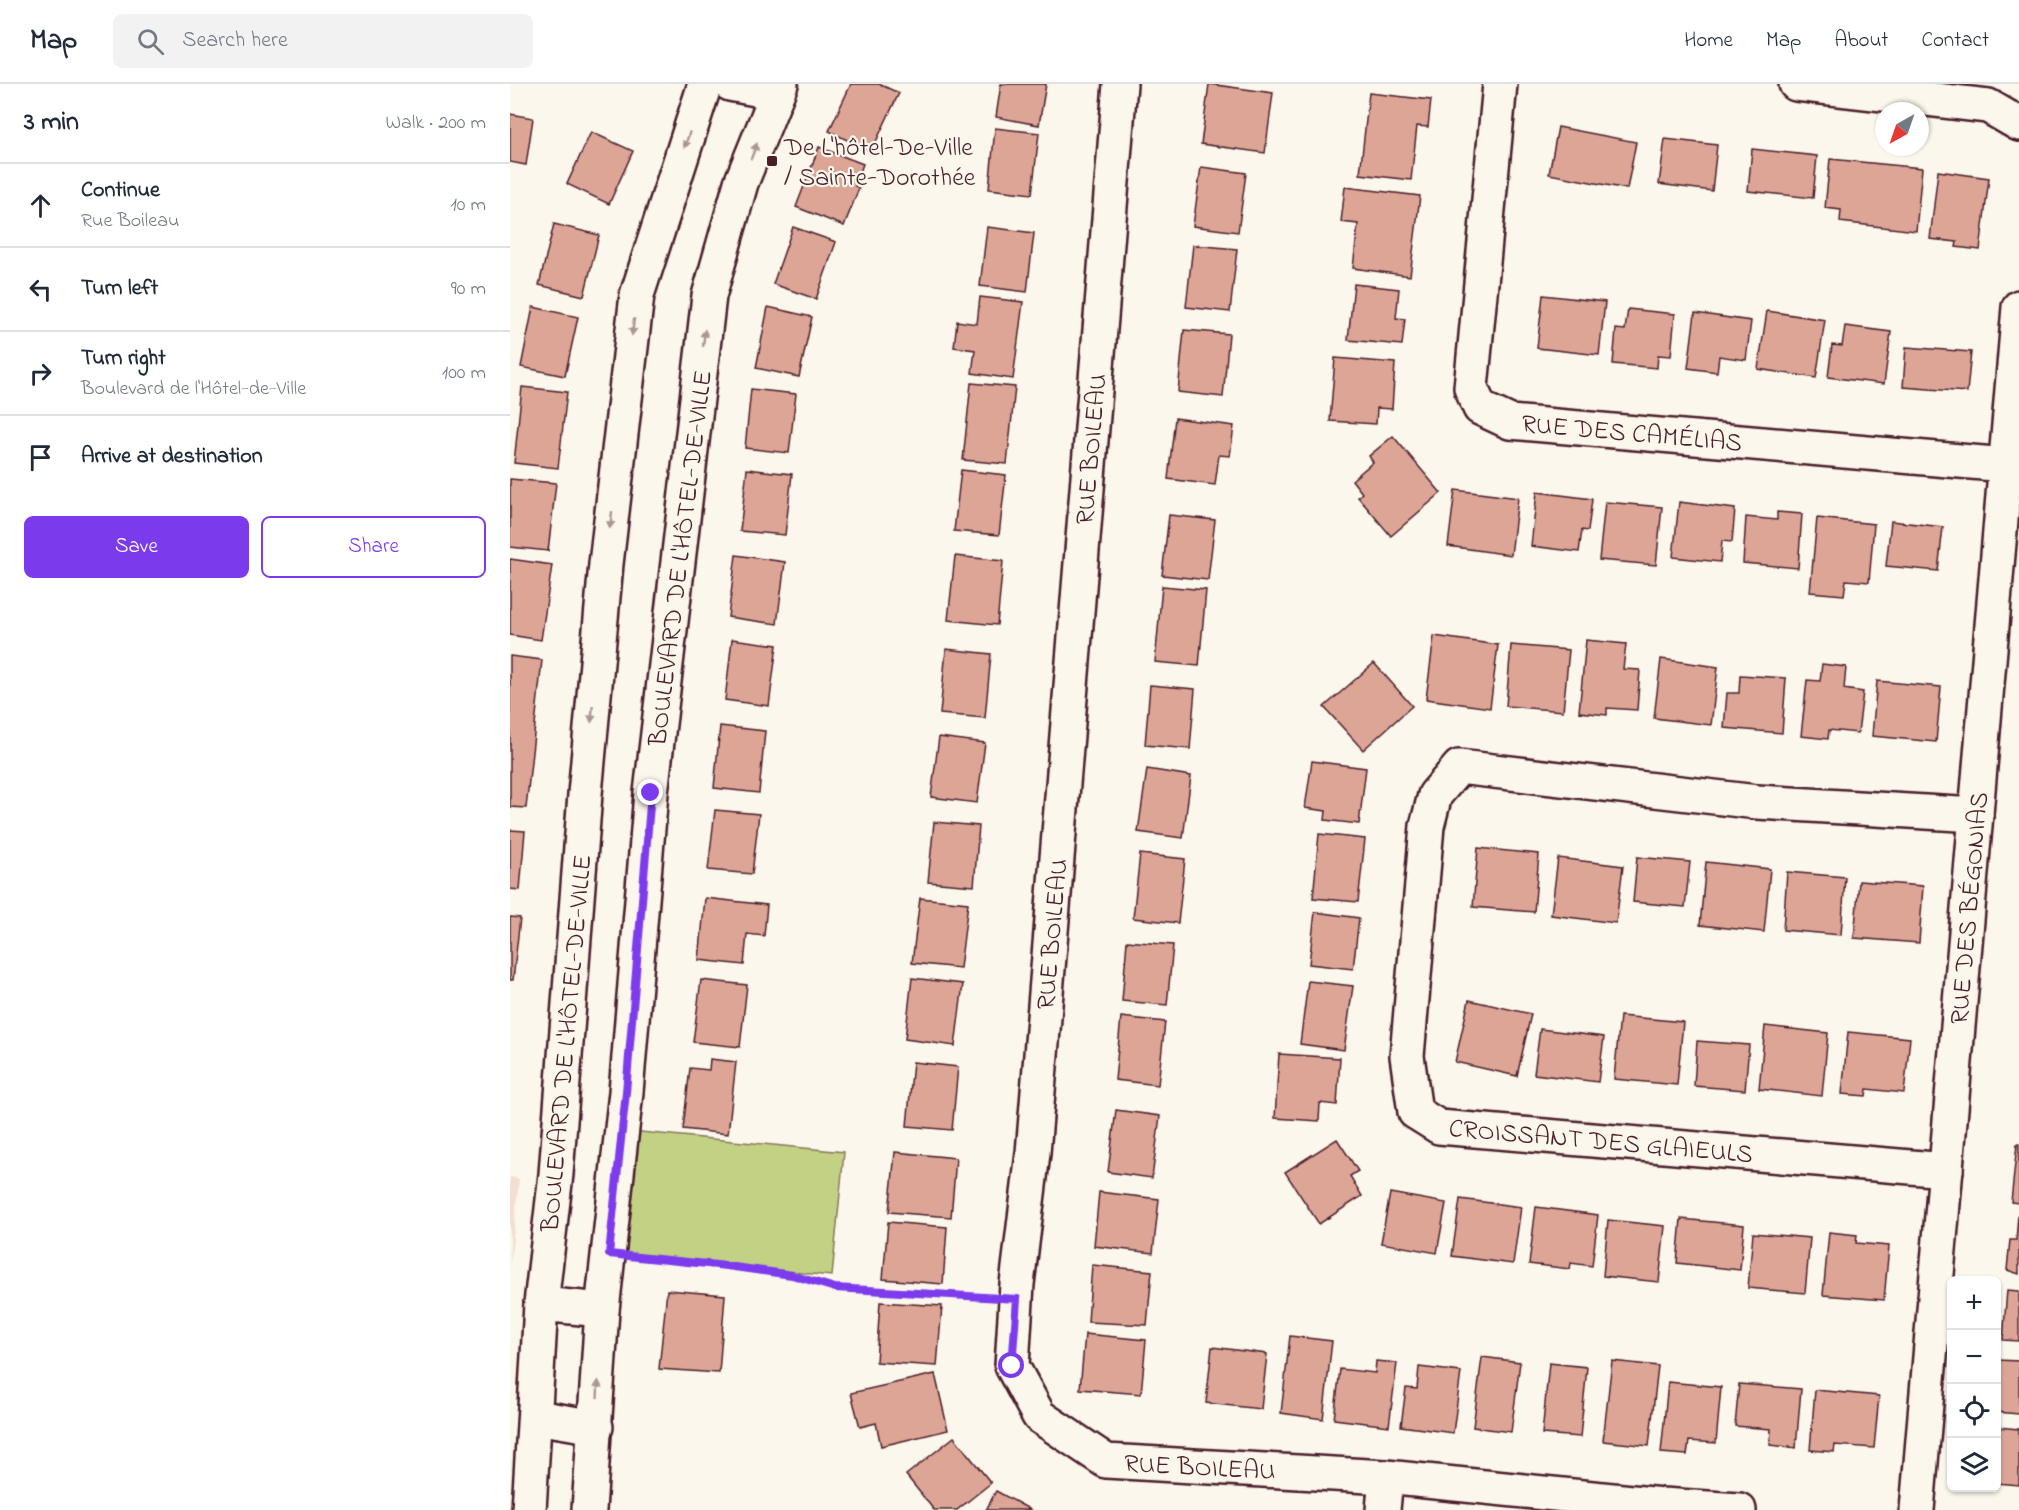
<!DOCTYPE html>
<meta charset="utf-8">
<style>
:root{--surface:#fff;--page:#f2f2f3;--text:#1f2937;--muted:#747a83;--line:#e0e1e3;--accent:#7c3aed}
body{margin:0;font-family:"Indie Flower",sans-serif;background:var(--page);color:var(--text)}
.controls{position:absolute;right:18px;bottom:18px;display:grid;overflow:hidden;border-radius:9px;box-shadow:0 2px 4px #0004}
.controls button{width:54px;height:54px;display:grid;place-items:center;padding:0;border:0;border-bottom:2px solid var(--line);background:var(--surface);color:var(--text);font:30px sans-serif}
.compass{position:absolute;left:1365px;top:18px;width:54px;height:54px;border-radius:50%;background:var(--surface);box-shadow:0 2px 4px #0004;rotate:220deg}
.stop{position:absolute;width:18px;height:18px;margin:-14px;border:4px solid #7c3aed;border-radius:50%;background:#fff}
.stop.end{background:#7c3aed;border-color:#fff;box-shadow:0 2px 6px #0008}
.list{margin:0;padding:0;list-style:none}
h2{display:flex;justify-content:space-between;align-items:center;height:78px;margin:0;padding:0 24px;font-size:26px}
h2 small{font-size:20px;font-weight:400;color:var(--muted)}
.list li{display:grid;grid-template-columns:39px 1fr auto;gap:18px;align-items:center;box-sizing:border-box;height:84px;padding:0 24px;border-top:2px solid var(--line)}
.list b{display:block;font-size:22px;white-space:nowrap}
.list p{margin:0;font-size:20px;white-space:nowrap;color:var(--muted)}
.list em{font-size:20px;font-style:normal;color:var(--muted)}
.actions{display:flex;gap:12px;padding:18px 24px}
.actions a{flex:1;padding:14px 0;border:2px solid var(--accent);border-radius:9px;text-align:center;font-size:21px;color:var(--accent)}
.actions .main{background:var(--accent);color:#fff}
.icon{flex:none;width:33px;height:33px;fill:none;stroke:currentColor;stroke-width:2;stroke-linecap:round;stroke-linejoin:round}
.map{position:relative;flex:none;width:1509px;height:1426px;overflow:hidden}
header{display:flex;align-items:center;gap:36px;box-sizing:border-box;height:84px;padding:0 30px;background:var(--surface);border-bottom:2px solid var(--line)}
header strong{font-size:28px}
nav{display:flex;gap:33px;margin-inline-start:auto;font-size:21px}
.search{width:420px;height:54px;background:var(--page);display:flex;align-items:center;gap:15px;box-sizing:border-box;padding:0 21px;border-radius:9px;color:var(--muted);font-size:22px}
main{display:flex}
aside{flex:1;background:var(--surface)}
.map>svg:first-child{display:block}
.built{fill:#f2ded2}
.green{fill:#c3d185;stroke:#867858;stroke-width:1.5}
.building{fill:#dda596;stroke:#4a1f2b;stroke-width:1.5}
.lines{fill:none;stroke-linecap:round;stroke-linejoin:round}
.minor-casing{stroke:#4a1f2b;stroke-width:38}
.tertiary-casing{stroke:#4a1f2b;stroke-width:38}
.path{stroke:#4a1f2b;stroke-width:4;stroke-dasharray:1.5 4.5;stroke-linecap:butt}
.minor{stroke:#fbf7ec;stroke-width:33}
.tertiary{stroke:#fbf7ec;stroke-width:33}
.oneway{fill:#ab9695}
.route{stroke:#7c3aed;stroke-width:8}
.poi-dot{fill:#4a1f2b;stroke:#fbf7ec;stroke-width:2}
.labels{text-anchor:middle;stroke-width:4.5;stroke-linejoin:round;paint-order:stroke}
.poi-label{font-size:26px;fill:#4a1f2b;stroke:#fbf7ec;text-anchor:start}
.street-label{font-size:26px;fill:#4a1f2b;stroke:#fbf7ec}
</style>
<header>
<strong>Map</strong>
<div class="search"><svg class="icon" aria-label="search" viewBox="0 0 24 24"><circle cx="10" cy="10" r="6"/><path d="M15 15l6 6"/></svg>Search here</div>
<nav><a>Home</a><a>Map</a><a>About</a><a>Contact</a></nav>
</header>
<main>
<aside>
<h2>3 min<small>Walk · 200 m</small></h2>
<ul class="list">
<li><svg class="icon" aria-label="ahead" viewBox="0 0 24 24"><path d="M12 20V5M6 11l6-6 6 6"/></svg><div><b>Continue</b><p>Rue Boileau</p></div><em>10 m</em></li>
<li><svg class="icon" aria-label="left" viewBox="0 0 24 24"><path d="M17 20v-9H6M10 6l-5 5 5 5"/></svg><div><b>Turn left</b></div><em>90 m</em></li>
<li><svg class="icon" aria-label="right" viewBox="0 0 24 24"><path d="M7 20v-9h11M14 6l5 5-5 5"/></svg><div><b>Turn right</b><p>Boulevard de l'Hôtel-de-Ville</p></div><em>100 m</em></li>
<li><svg class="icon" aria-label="arrive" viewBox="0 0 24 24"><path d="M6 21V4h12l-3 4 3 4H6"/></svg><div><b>Arrive at destination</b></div></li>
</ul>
<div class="actions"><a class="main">Save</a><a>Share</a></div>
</aside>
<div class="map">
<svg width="1509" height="1426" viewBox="0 0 1509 1426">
<rect width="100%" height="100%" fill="#fbf7ec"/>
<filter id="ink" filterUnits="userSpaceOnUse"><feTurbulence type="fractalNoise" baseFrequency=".0167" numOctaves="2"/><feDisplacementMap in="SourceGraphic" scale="12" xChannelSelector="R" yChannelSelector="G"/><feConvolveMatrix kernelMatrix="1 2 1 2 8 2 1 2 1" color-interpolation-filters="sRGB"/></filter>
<g filter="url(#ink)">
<polygon class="built" points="0,1093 9,1095 0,1182"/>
<polygon class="green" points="110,1046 334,1068 322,1192 99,1170"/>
<g class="building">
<polygon points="341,0 369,0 389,9 361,68 319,47"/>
<polygon points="491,0 536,0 529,41 486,33"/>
<polygon points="699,0 763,9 755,69 691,60"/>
<polygon points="859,9 921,16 918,43 907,42 901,96 850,90"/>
<polygon points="0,30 23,34 16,81 0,78"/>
<polygon points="1048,43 1126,58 1117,105 1039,90"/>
<polygon points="485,44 529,49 522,110 479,105"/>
<polygon points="81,48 123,67 99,120 57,100"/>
<polygon points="1155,55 1207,61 1202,107 1149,100"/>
<polygon points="309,63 353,80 345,102 349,104 334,142 286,123"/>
<polygon points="1242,65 1307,72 1303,114 1238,107"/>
<polygon points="1320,75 1412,84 1406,147 1330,138 1331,126 1315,124"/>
<polygon points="691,83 736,89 728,148 683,142"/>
<polygon points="1428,87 1479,94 1470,166 1446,163 1447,158 1420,155"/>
<polygon points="835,103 910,112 900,192 843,184 848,140 831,138"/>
<polygon points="44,140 89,151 74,212 29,201"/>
<polygon points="283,143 326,158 306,215 263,200"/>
<polygon points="477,143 524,149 517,208 470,202"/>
<polygon points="683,161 727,165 720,228 676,223"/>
<polygon points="844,200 889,205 886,234 895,235 892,261 838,256"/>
<polygon points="1033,211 1095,218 1089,271 1027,264"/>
<polygon points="470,213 513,218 503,295 462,289 465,266 444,263 447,237 467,240"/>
<polygon points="23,223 68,233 55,292 11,283"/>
<polygon points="258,223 302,233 289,293 246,284"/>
<polygon points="1118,225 1165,230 1161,272 1148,271 1147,284 1103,280 1106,245 1115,246"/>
<polygon points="1257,227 1315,236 1306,294 1248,285"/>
<polygon points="1185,229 1241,237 1236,276 1209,272 1207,288 1178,284"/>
<polygon points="1335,242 1381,248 1374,300 1318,293 1322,261 1332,262"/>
<polygon points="674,246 719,250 713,313 668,308"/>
<polygon points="1396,263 1461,268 1457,308 1393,303"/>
<polygon points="825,274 885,279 882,325 867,324 866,340 820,337"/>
<polygon points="461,299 505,303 497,380 453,376"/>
<polygon points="12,303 57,308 48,384 4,379"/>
<polygon points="241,305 286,310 279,369 235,364"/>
<polygon points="665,334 724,342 720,372 709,371 705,401 658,395"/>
<polygon points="883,352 931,409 881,452 848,413 852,409 842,396 863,378 859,372"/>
<polygon points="237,385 282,390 275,451 230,447"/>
<polygon points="451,386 496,391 489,451 444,447"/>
<polygon points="0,395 46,399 38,467 0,463"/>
<polygon points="945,406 1008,414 1001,471 938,462"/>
<polygon points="1027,408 1082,415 1078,447 1072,446 1069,468 1021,462"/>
<polygon points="1095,418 1152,423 1146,481 1089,476"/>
<polygon points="1169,418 1225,425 1222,458 1212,457 1210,478 1163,473"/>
<polygon points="1267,428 1292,430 1288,484 1233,479 1236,433 1267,436"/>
<polygon points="659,431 705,436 698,496 652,491"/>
<polygon points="1307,434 1364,440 1359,498 1336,496 1334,511 1300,508"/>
<polygon points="1381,437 1433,443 1428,487 1376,482"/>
<polygon points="226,471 275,478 267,540 218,533"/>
<polygon points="445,472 493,477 487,541 438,536"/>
<polygon points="0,475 42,481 31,556 0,551"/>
<polygon points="652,502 696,506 689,582 645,578"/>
<polygon points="924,552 988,561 980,624 916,615"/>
<polygon points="222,555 267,561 259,622 215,616"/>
<polygon points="1076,556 1116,560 1113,585 1130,586 1127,626 1097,624 1097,631 1069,628"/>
<polygon points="1001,561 1059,566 1053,627 996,622"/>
<polygon points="436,565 481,570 475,634 430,630"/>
<polygon points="0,572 32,576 16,724 0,723"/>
<polygon points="1151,575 1208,583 1201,641 1144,634"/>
<polygon points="864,579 902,622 853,666 814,623"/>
<polygon points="1312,580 1336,583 1334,605 1353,608 1348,649 1319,646 1318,655 1291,652 1297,596 1310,597"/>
<polygon points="1230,591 1276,594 1272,649 1214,644 1217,609 1229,609"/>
<polygon points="1367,597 1431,603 1426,658 1362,652"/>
<polygon points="640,601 685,605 680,665 635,661"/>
<polygon points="210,642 255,647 249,709 204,704"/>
<polygon points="429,653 475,659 467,719 421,713"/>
<polygon points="802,677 856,684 849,740 815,736 816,727 795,724"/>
<polygon points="637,685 681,692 673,754 628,748"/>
<polygon points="205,726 249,730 242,790 198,786"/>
<polygon points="424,738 469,742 464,802 418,798"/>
<polygon points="0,746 15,747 10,806 0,805"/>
<polygon points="809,750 855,755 848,818 803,814"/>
<polygon points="968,764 1029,770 1024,828 963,823"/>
<polygon points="630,770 675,775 668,839 623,834"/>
<polygon points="1127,773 1180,778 1175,823 1123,818"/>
<polygon points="1048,774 1113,782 1106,839 1041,831"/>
<polygon points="1196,778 1260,785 1254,848 1190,841"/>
<polygon points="1277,788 1335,793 1331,851 1273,846"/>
<polygon points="1349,797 1413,802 1409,859 1344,854"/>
<polygon points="195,814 257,821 254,852 237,850 234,881 189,876"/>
<polygon points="410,814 458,819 450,884 402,879"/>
<polygon points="805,828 849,834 843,885 799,880"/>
<polygon points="0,833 10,834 3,896 0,896"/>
<polygon points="617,857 663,861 657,921 612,917"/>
<polygon points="402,894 453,900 445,962 395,955"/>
<polygon points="191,896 237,901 230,963 183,958"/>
<polygon points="798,897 843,902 834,966 790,960"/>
<polygon points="959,916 1021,930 1007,992 945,978"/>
<polygon points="1110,932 1173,938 1167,1001 1104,995"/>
<polygon points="611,933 655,938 648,1001 605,996"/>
<polygon points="1255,942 1318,949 1312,1012 1249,1005"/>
<polygon points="1030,945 1094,953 1088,998 1024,990"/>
<polygon points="1338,948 1400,954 1394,1009 1357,1005 1356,1012 1332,1010"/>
<polygon points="1187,957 1239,961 1235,1006 1184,1002"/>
<polygon points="769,970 830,974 827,1021 810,1019 809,1037 765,1034"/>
<polygon points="200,975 226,978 218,1050 173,1045 180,984 199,986"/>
<polygon points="403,978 448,983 442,1046 397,1042"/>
<polygon points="606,1026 650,1032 642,1094 598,1088"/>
<polygon points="827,1055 848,1087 840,1092 852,1112 809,1140 775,1088"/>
<polygon points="1507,1060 1509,1060 1509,1119 1501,1118"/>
<polygon points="385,1068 446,1074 441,1133 379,1128"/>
<polygon points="589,1108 649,1115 643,1169 584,1162"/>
<polygon points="880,1109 936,1119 927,1169 871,1159"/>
<polygon points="950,1115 1011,1123 1003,1180 942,1172"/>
<polygon points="1026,1123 1088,1131 1082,1182 1061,1179 1060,1185 1019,1180"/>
<polygon points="1508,1131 1509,1131 1509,1190 1497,1186 1500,1156 1506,1156"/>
<polygon points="1171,1135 1234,1141 1230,1186 1167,1179"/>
<polygon points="1098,1136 1155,1142 1149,1198 1093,1192"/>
<polygon points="378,1138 437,1143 433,1200 373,1195"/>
<polygon points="1319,1148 1347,1151 1346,1159 1379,1162 1374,1216 1313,1211"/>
<polygon points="1243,1149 1300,1154 1295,1209 1238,1204"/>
<polygon points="582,1181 642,1187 637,1241 578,1238"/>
<polygon points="157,1206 215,1211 209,1289 149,1285"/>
<polygon points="1497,1206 1509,1207 1509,1257 1493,1256"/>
<polygon points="370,1218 432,1222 427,1282 366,1278"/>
<polygon points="575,1250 636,1256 631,1310 570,1305"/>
<polygon points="780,1252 822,1257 813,1335 771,1329"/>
<polygon points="702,1263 757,1270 751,1325 696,1319"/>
<polygon points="972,1273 1010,1278 1001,1348 963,1343"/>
<polygon points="1487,1276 1509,1277 1509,1330 1486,1328"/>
<polygon points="866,1277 887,1279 879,1342 824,1335 830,1285 865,1289"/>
<polygon points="1102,1277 1148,1282 1139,1362 1093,1357"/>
<polygon points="1039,1279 1077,1283 1070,1353 1032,1350"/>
<polygon points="909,1283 951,1288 943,1349 891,1342 896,1304 907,1305"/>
<polygon points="425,1290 438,1346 371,1362 366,1339 350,1343 341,1309"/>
<polygon points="1158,1298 1211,1303 1206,1359 1179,1357 1177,1371 1151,1369"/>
<polygon points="1229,1300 1291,1305 1286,1364 1260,1361 1261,1345 1225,1342"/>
<polygon points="1305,1306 1369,1312 1364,1364 1325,1361 1324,1368 1300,1366"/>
<polygon points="1487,1343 1509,1345 1509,1401 1486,1399"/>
<polygon points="444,1353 481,1399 447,1426 424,1426 396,1391"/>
<polygon points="486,1407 521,1426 476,1426"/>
</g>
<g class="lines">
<g class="minor-casing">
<g id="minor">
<polyline points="220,0 267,9"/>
<polyline points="610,0 523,1069 507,1200 502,1282 529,1332 596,1377 876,1393 1152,1421 1229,1426"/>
<polyline points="990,0 961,304 970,324 1000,338 1496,381"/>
<polyline points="1286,0 1478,22 1509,40"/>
<polyline points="1436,1086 929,1043 905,1028 897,972 917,742 925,711 949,683 1247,718 1466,731"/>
<polyline points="31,1220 92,1226"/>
<polyline points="26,1333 86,1343"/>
<polyline points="873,1426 876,1393"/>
<polyline points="1407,1426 1509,223"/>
</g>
</g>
<g class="tertiary-casing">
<g id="tertiary">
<polyline points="19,1426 31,1220 46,1090 75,710 96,480 127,211 195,0"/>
<polyline points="79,1426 92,1226 116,1008 141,709 199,212 231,99 271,0"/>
</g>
</g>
<polyline class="path" points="129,1173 282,1191 325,1204 475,1213"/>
<use href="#minor" class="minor"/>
<use href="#tertiary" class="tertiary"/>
</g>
<defs><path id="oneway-solid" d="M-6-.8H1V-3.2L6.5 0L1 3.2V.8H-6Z" transform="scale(1.5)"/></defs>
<g class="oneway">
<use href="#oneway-solid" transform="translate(177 56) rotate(108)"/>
<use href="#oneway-solid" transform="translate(244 67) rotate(-69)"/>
<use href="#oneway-solid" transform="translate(123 243) rotate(97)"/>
<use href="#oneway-solid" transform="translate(194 254) rotate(-84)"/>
<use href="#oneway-solid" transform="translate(101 436) rotate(97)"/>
<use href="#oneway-solid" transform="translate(82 630) rotate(95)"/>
<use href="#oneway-solid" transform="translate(88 1305) rotate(-87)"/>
</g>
</g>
<g class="lines" filter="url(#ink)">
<polyline class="route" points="141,709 116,1008 99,1170 217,1182 282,1191 325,1204 507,1215 502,1282"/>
</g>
<rect class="poi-dot" x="256" y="71" width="12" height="12" rx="3"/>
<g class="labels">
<g class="poi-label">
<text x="274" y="71">De L'hôtel-De-Ville<tspan x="274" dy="30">/ Sainte-Dorothée</tspan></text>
</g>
<g class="street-label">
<text transform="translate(1122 348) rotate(5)" y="9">RUE DES CAMÉLIAS</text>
<text transform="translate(580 365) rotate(-85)" y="9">RUE BOILEAU</text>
<text transform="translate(169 474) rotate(-83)" y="9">BOULEVARD DE L'HÔTEL-DE-VILLE</text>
<text transform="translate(1458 824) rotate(-85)" y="9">RUE DES BÉGONIAS</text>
<text transform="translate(541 850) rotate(-85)" y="9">RUE BOILEAU</text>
<text transform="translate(55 959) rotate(-85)" y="9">BOULEVARD DE L'HÔTEL-DE-VILLE</text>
<text transform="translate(1091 1056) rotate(5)" y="9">CROISSANT DES GLAIEULS</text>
<text transform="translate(690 1382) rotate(3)" y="9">RUE BOILEAU</text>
</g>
</g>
</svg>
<div class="controls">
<button>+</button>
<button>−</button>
<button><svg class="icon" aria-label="locate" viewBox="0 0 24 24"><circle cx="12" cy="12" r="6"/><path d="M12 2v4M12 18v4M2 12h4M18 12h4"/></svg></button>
<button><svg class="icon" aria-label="layers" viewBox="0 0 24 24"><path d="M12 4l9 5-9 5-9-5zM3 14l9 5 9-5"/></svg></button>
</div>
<svg class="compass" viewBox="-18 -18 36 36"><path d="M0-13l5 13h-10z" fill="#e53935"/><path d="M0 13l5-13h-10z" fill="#747a83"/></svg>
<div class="stop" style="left:502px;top:1282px"></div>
<div class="stop end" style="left:141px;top:709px"></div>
</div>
</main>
